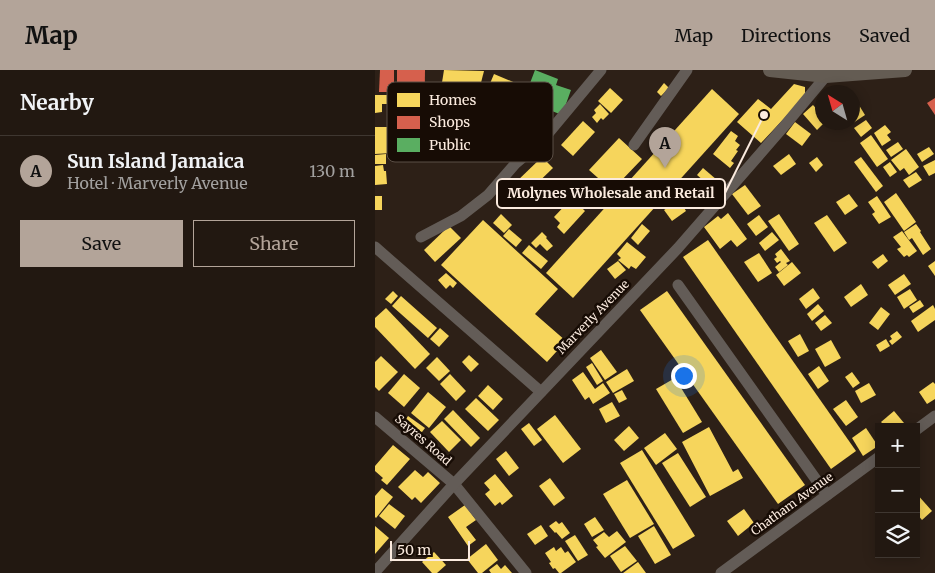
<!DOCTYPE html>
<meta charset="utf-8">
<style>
:root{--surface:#221811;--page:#2e251f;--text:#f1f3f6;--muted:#a2a09f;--line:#3f3731;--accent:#b3a499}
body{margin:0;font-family:Merriweather,serif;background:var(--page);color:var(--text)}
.controls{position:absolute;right:15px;bottom:15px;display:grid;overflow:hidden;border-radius:0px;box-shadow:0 2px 12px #0003}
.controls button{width:45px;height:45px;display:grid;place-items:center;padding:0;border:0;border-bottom:1px solid var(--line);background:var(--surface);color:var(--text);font:25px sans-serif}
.compass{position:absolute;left:440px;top:15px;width:45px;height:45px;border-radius:50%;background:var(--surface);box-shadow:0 2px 12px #0003;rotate:323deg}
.scale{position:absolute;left:15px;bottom:12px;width:80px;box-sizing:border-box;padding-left:5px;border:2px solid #fbebdf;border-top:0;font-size:14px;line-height:18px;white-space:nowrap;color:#fbebdf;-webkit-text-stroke:4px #170c05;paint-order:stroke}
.you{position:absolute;left:308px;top:305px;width:18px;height:18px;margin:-12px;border:4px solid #fff;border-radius:50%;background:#1a73e8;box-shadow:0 0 0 8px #1a73e833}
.badge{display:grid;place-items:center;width:32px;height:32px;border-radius:50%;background:var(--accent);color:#111;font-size:16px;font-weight:700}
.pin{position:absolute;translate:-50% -41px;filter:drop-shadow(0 1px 2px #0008)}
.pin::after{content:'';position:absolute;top:26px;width:18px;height:15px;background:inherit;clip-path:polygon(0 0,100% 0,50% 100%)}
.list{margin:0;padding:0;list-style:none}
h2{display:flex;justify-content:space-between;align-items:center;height:65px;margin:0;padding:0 20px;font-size:21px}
h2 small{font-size:16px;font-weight:400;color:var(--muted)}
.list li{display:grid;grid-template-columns:32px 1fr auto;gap:15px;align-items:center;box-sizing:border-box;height:70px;padding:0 20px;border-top:1px solid var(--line)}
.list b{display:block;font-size:19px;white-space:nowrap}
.list p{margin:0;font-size:16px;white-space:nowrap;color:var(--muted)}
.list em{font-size:16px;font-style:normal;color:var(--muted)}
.actions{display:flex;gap:10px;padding:15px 20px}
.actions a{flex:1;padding:11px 0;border:1px solid var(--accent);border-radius:0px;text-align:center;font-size:18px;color:var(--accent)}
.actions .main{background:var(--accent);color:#111}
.icon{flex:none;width:28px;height:28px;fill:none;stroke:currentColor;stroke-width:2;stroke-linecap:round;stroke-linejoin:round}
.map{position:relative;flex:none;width:560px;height:503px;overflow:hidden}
header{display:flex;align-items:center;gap:30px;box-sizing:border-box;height:70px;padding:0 25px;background:var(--accent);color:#111}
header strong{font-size:24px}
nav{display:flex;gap:28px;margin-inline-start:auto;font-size:18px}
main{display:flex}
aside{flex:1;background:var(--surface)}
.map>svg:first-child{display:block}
.homes{fill:#f6d55c}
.shops{fill:#d6604d}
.public{fill:#5aae61}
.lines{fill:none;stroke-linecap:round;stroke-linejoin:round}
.minor{stroke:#635c57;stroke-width:11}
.major{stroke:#645c53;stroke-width:14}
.labels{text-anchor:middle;stroke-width:5;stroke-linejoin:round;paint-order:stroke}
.street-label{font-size:12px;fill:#fbebdf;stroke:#170c05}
.key{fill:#170c05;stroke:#5b4f46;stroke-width:1}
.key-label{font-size:14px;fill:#fbebdf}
.leader{fill:none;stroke:#fbebdf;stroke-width:2}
.callout-dot{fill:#fbebdf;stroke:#170c05;stroke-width:2}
.callout{fill:#170c05;stroke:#fbebdf;stroke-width:2}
.callout-label{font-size:14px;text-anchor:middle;font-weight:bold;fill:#fbebdf}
</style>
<header>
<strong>Map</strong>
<nav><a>Map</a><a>Directions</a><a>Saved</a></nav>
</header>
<main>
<aside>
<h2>Nearby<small></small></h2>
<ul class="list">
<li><span class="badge">A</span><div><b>Sun Island Jamaica</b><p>Hotel · Marverly Avenue</p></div><em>130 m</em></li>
</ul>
<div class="actions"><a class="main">Save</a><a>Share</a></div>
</aside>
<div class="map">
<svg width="560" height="503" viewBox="0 0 560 503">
<rect width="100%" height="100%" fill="#2d2017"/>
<g class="homes">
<polygon points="69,0 109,1 101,32 93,37 83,38 71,34 65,25"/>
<polygon points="119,4 143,14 118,75 63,76 62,50 100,49"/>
<polygon points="289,13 294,18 286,26 282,22"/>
<polygon points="419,14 430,17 430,26 386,73 362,52 383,29 396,39"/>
<polygon points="235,18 248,30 236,43 223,31"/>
<polygon points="337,19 364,44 198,228 171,203"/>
<polygon points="0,25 18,25 18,34 7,34 7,42 0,43"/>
<polygon points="479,27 490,45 478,53 478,28"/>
<polygon points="225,34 234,44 228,50 226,48 222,53 217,47 221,43 219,40"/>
<polygon points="438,35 448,46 448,52 450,52 442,60 428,44"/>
<polygon points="491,50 497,58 486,67 479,58"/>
<polygon points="208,51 220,62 198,86 186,75"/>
<polygon points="420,52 436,64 427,76 411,64"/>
<polygon points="510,55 516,62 512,65 516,70 507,76 499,63"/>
<polygon points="0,57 16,57 17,83 0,84"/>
<polygon points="356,61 363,66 360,71 365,75 361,80 363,81 356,91 359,93 355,98 338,84"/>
<polygon points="496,65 513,89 502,97 485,73"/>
<polygon points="244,68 267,89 244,113 247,115 240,123 214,100"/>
<polygon points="523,72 528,79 516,87 511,80"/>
<polygon points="554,77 559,84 547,92 542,84"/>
<polygon points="531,79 544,97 534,105 529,98 525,101 516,90"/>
<polygon points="11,84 11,94 0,94 0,85"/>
<polygon points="414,84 421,94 406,105 398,96"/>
<polygon points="167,87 178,98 150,125 139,114"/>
<polygon points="442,87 448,95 441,102 434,93"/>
<polygon points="486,87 508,116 501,122 479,92"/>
<polygon points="560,90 560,103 554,106 548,96"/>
<polygon points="515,92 522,102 515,107 508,97"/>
<polygon points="8,95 9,101 11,101 12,114 0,115 0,96"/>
<polygon points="328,98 342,110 336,117 322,105"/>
<polygon points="541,102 547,110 534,118 528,110"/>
<polygon points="370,115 386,136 373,145 357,124"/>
<polygon points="521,123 541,152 529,161 509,132"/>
<polygon points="474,124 483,136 470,145 461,132"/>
<rect x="0" y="126" width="7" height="14"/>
<polygon points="502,126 516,147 504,154 497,144 500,142 493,132"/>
<polygon points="197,128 210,141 189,164 182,157 185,153 179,147"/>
<polygon points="304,130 311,141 297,151 289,140"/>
<polygon points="353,143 372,169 362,177 356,170 345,179 329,157 343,146 346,149"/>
<polygon points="126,144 137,155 129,163 118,153"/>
<polygon points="404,144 424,174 414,181 393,151"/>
<polygon points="384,145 393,157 381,166 372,154"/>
<polygon points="452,145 472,173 459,182 439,153"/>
<polygon points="108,150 183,219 160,244 191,271 172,292 66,195"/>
<polygon points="267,154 275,161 263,175 256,168"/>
<polygon points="541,154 546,161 545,162 556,179 548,185 537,168 534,170 529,162"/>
<polygon points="74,156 86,168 60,192 49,180"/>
<polygon points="134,159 147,170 141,177 128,166"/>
<polygon points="527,161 542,181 534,187 532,185 529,187 522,179 526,177 518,167"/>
<polygon points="167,162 172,167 171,168 178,176 172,181 165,174 161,178 156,173"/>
<polygon points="397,162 404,170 390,181 384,173"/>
<polygon points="333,170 481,381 456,399 308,187"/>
<polygon points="252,172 271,187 261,199 256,196 254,199 243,190 246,188 242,184"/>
<polygon points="154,175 173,191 166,199 147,183"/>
<polygon points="406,179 415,191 411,193 413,195 404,202 400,197 406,192 405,191 402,193 399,189 402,187 400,184"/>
<polygon points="384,183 397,203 383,212 369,192"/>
<polygon points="508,184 513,191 503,199 497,192"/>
<polygon points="243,191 251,200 240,209 232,199"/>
<polygon points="560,191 560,206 553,196"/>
<polygon points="417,192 426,203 409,216 401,205"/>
<polygon points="71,203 82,213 78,218 75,215 71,219 63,210"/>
<polygon points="529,204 536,214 520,225 513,215"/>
<polygon points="486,214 493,225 476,237 469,227"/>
<polygon points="438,218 445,228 431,239 424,229"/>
<polygon points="535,219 542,230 529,239 522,227"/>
<polygon points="18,221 23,226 16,234 10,229"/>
<polygon points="292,221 430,415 403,434 265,240"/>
<polygon points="26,226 62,258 53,268 17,236"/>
<polygon points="545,230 549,236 538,243 534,237"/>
<polygon points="443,234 449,241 437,251 432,244"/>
<polygon points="558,235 560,239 560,250 543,262 536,251"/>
<polygon points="506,237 515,244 503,260 494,253"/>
<polygon points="11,238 55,284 40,299 0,257 0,248"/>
<polygon points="450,245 457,253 446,261 440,253"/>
<polygon points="65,258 74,266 64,277 55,269"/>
<polygon points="522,261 527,267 517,275 514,271 517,269 515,266"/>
<polygon points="425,264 434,281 423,287 413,271"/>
<polygon points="511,269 515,276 505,282 501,275"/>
<polygon points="456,270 466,288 450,297 440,279"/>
<polygon points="226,280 242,302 230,310 215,288"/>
<polygon points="94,285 104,294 96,302 87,292"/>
<polygon points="6,286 23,302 4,321 0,317 0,292"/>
<polygon points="62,287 75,301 64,311 51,298"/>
<polygon points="217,293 228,311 222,315 211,297"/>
<polygon points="444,296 454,311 443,319 433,304"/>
<polygon points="252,299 259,311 238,323 231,312"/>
<polygon points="208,302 220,319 228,313 235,323 218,334 214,327 210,330 197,310"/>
<polygon points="477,302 485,313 478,318 470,307"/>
<polygon points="29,304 45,318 29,337 13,323"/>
<polygon points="75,304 91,321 81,331 65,314"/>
<polygon points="300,308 327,352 308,363 281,319"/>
<polygon points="558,312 560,314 560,329 552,334 544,322"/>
<polygon points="494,313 501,325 486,333 480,321"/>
<polygon points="113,315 128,329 118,340 103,326"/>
<polygon points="247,320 252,329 244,333 239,324"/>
<polygon points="53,322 71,337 54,358 36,343"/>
<polygon points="101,328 124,350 113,361 90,339"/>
<polygon points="471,330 483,347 471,356 458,339"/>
<polygon points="237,332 245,346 231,353 224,339"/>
<polygon points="78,340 105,368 96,377 69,349"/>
<polygon points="519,341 529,353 524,357 511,357 506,352"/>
<polygon points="180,345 206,379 188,393 162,359"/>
<polygon points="33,346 50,358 44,366 28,354"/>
<polygon points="67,351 86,370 74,382 55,362"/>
<polygon points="154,353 167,370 159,376 146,359"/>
<polygon points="254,356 264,368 249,381 239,370"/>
<polygon points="334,357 358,402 363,399 368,408 335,426 307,372"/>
<polygon points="491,358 503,376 488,386 477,368"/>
<polygon points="290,363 302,379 281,395 269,378"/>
<polygon points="18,375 35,389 12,415 6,410 8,408 0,401 0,396"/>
<polygon points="267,380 320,466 298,479 245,393"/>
<polygon points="131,381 144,398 134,406 121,389"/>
<polygon points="303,383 331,427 315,437 287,393"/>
<polygon points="40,400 48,407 53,402 65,413 46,433 40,427 37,430 23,417"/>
<polygon points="120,404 138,426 127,435 125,432 120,436 110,424 115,420 109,413"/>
<polygon points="175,408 190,428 179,436 164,416"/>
<polygon points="252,410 279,454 255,468 228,424"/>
<polygon points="7,418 18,427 1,448 0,447 0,426"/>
<polygon points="541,423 557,441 547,450 541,443"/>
<polygon points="14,434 30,446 20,459 4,446"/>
<polygon points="90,435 101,450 91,457 101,470 93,476 73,447"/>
<polygon points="369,439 379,453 363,466 352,451"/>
<polygon points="220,447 229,460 217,467 209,454"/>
<polygon points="181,451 184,454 187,452 195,463 187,469 181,462 180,463 174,456"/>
<polygon points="166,455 173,466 160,475 152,464"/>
<polygon points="0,456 14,468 0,484"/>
<polygon points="279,456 296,485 280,494 263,466"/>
<polygon points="242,461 251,472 230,488 221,477 223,476 218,470 229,462 234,467"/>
<polygon points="200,465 213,485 203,491 190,471"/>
<polygon points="111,474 123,490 107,503 103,503 92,489"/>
<polygon points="250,476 262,491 246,502 235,486"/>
<polygon points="179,477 181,481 186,477 190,483 193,481 201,492 186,503 184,503 180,498 178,499 174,493 176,492 170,483"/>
<polygon points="59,482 71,495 62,503 57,503 47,492"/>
<polygon points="263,492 271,503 248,503"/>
<polygon points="122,494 126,499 130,495 137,503 116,503 114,500"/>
</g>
<g class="shops">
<polygon points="5,0 19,0 19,22 4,22"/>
<polygon points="22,0 50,0 49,74 22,74"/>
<polygon points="560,28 560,45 552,33"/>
</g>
<polygon class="public" points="160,0 183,9 181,15 196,20 187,45 172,39 169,46 146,37"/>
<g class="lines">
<g class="minor">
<polyline points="259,75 312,0"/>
<polyline points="46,167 86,146 113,125 141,93 166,72 226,0"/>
<polyline points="0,177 166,322"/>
<polyline points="303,215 452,425"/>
<polyline points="0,347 79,414 151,503"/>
<polyline points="541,360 560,346"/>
<polyline points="0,502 79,414 303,178 411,54 451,6"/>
<polyline points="346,503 504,387"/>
</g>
<polyline class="major" points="395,0 451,6 530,0"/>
</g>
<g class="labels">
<g class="street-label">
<text transform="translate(218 247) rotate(-46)" y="4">Marverly Avenue</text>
<text transform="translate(48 370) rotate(41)" y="4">Sayres Road</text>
<text transform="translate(417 434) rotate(-36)" y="4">Chatham Avenue</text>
</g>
</g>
<rect x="12" y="12" width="166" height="80" rx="8" class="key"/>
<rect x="22" y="23" width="23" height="14" fill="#f6d55c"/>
<rect x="22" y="46" width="23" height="13" fill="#d6604d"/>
<rect x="22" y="68" width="23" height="14" fill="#5aae61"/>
<g class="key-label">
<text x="54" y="35">Homes</text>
<text x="54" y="57">Shops</text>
<text x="54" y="80">Public</text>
</g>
<path class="leader" d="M389 45L350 123"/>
<circle class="callout-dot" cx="389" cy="45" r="5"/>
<rect class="callout" x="122" y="109" width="228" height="29" rx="5"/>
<g class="callout-label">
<text x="236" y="128">Molynes Wholesale and Retail</text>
</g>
</svg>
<div class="controls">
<button>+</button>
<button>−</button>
<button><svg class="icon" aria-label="layers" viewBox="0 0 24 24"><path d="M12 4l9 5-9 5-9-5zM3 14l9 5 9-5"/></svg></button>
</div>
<svg class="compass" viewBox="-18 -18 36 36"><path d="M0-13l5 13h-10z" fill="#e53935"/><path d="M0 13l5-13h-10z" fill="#a2a09f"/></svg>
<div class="scale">50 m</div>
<div class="you"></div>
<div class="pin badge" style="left:290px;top:98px">A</div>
</div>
</main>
